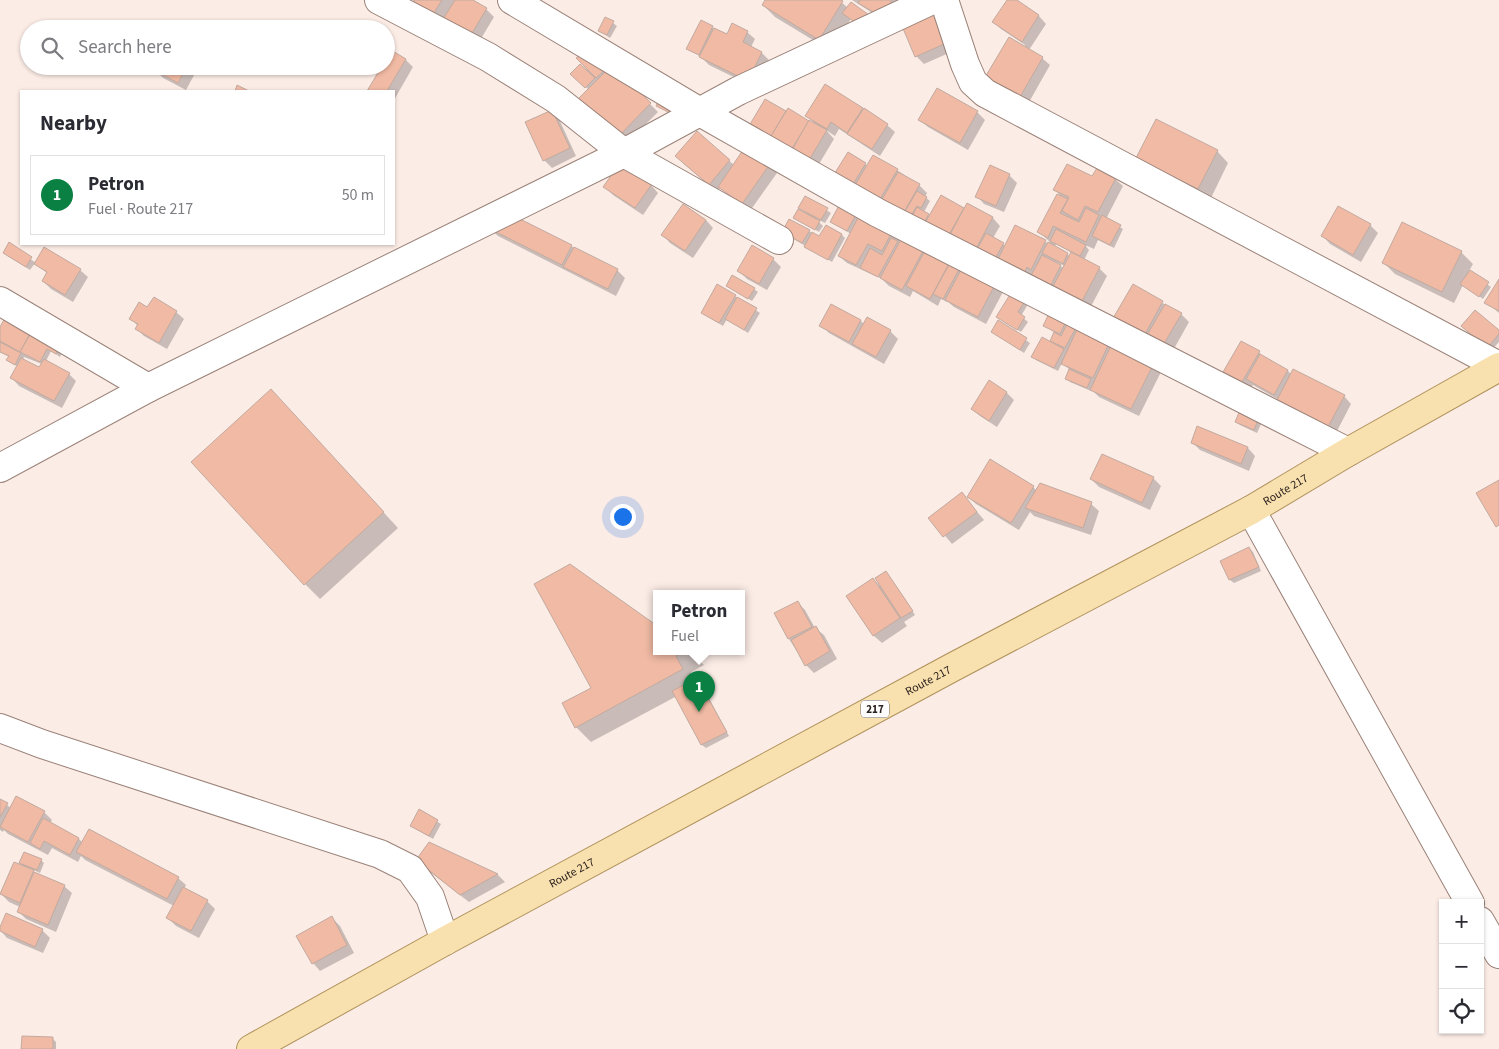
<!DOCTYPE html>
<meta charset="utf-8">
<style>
:root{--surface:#fff;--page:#f2f2f3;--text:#2b2b33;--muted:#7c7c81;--line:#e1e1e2;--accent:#0b8043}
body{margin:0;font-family:"Source Sans 3",sans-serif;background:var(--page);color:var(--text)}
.controls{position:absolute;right:15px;bottom:15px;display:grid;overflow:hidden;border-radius:0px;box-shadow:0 1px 4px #0004}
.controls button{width:45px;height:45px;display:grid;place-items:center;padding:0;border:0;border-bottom:1px solid var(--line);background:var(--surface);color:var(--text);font:25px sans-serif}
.you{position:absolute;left:622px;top:516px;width:18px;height:18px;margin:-12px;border:4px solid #fff;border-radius:50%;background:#1a73e8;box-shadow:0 0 0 8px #1a73e833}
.badge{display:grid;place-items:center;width:32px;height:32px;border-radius:50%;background:var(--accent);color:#fff;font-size:16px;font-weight:700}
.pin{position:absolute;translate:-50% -41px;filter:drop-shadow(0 1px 2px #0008)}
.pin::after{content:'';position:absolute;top:26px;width:18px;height:15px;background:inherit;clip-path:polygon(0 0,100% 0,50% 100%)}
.popup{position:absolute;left:653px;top:590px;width:92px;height:65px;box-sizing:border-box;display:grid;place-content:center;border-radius:0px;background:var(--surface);filter:drop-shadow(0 1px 4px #0005);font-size:16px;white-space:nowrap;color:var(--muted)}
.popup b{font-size:19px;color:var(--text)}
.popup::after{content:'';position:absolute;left:50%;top:100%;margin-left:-10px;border:10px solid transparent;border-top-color:var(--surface)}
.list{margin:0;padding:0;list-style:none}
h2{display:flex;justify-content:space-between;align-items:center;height:65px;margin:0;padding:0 20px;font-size:21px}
h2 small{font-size:16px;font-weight:400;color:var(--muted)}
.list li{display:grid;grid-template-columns:32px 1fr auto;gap:15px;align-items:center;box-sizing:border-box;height:80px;margin:0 10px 10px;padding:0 10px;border:1px solid var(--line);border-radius:0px}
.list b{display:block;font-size:19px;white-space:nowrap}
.list p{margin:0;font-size:16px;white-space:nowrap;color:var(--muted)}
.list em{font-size:16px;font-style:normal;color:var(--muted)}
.icon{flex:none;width:28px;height:28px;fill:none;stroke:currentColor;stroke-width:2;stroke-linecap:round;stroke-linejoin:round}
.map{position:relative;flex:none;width:1499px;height:1049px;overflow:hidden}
.search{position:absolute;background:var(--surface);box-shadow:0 1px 4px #0004;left:20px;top:20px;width:375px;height:55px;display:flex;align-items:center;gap:12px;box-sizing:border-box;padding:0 18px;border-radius:28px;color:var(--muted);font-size:19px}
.panel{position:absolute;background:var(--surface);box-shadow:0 1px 4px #0004;left:20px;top:90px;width:375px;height:155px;border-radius:0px}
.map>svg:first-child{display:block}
.shadow{fill:#0003;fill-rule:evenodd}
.building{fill:#f0baa4;stroke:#c2aaa0}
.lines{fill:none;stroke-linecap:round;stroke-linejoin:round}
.minor-casing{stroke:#9a8278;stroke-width:30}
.major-casing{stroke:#ae9059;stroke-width:30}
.minor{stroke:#fff;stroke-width:28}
.major{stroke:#f8e0af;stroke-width:28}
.labels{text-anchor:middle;stroke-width:5;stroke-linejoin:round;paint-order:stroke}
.shield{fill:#fdfdfd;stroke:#6b6461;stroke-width:1}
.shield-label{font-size:11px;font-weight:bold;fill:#2c221e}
.street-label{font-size:12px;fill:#2c221e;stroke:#fdfdfd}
</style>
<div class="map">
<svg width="1499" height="1049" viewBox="0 0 1499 1049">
<rect width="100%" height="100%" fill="#fcece6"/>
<g class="shadow">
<polygon points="415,0 470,0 486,9 494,17 479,42 452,27 443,18 438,26"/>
<polygon points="766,0 839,0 848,8 851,19 831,51 775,17 763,5"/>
<polygon points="852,0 904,0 890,24"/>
<polygon points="1008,0 1014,0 1039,16 1046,24 1029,50 1042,58 1050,65 1024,111 990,92 1025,45 1001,29 994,22"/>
<polygon points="606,18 617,26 610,38 599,31"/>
<polygon points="903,26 958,49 924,64 916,56"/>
<polygon points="712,27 727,35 747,32 755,39 751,47 762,53 769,60 756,88 709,65 701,57 687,48"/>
<polygon points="406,60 413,67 394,100 394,91 368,91 383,66"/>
<polygon points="580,65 590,72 612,66 658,112 624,146 589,90 572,74"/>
<polygon points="157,66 199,66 186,90 163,78 155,70"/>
<polygon points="937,89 977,112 985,120 968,150 928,127 920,120"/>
<polygon points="765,101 786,113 816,125 807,115 862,109 887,125 895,132 880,156 839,129 835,136 826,130 834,139 813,174 755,139"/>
<polygon points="552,111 559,119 576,156 552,168 544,160"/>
<polygon points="697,133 734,165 769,165 777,173 750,211 720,188 717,192 684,164"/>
<polygon points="1217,151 1228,163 1210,200 1149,169 1137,158"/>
<path d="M865,164L868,167L897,170L919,185L927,193L925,197L930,201L924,212L930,217L942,197L965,210L967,205L993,218L1000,226L993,238L1006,246L1045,241L1048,244L1050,242L1039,232L1062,197L1055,190L1093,178L1115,179L1123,186L1106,219L1123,229L1114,248L1098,240L1094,249L1085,245L1089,250L1084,260L1099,268L1107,276L1087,314L838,180ZM1056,244L1072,253L1070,256L1055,247ZM1056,262L1065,266L1064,269Z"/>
<polygon points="1009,175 1017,183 1004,212 984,204 977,196"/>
<polygon points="651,185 658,193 643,215 613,195 605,187"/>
<polygon points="805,197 831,213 825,223 815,218 823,226 819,232 795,218 808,215 800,207"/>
<polygon points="843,202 892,233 901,242 905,234 1004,290 986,324 954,307 947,301 947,302 941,299 938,306 913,291 910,297 889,286 882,279 847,263 839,256 851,234 831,222"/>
<polygon points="706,220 713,228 693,258 670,243 663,235"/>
<polygon points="1370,225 1378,233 1361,262 1330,244 1323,236"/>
<polygon points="490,229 571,246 617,270 625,278 616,296 498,236"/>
<polygon points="809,231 820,238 842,235 845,238 832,262 787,235"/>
<polygon points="10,244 36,263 80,270 88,277 73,302 51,289 43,281 48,274 35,263 30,270 8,256"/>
<polygon points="1461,252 1473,264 1469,271 1491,287 1483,299 1463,285 1454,303 1395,274 1384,263"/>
<polygon points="773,259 781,267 767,290 747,279 739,271"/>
<polygon points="1499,281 1499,313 1486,302"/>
<polygon points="727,286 754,289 758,292 752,301"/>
<polygon points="1134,286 1181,314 1189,322 1170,356 1114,320"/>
<polygon points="735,296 760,313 748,333 727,319 723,326 702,313"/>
<polygon points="1024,302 1027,306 1021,316 1028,322 1021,332 1001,320"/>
<polygon points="831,305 861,321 864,324 890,331 898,339 884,364 829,333 821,325"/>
<polygon points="1054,306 1164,366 1139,416 1099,397 1091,389 1091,391 1070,382 1066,378 1070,370 1062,363 1058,371 1036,360 1033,357 1050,343 1055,333 1045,326"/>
<polygon points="148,309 176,312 184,319 167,349 144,336 137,329 138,326 131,319"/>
<polygon points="1475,312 1499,332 1499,342 1491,351"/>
<path d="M9,314L64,348L60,357L51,351L46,361L69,374L76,381L62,408L19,386L12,378L18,367L8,360L9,357L0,352V330ZM24,357L42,364L40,369L23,360Z"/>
<polygon points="999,322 1030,343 1024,353 992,332"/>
<polygon points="1259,352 1265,359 1288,371 1292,375 1344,396 1351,404 1336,433 1287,408 1279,400 1253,385 1250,389 1233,380 1225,372"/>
<polygon points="989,382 1007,393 1014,400 997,427 980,416 972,409"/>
<polygon points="286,406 398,528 320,599 305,584"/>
<polygon points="1265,415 1257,433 1240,425 1236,422"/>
<polygon points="1198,428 1248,448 1255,456 1249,471 1200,450 1192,442"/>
<polygon points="1153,478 1161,486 1150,510 1099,487 1091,479"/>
<polygon points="1033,487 1037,491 1091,504 1099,511 1091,535 1034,516 1030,512 1019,530 976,504 968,497"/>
<polygon points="969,502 984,520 952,544 930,518"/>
<polygon points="1249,548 1253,552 1261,571 1234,583 1230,580 1221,561"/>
<polygon points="570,566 656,627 656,651 690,651 704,665 691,672 695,680 697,679 701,683 729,736 706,748 702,745 677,696 591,742 576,727 592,688"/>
<polygon points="886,572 915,615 904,622 907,626 882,643 874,636 847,596 873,579 881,587"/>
<polygon points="797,602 805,610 815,628 824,635 837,659 814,673 806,665 789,639 776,614"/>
<polygon points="0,800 11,808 44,812 52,820 50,823 79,839 83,843 178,878 186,885 184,889 207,901 215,909 199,938 176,926 168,918 174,906 85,860 81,856 78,862 52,848 48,855 8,834 4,830 3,832 0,830"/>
<polygon points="419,811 441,824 433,839 411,826"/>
<polygon points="430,843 498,875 505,882 469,902 425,868"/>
<polygon points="41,860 44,863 40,873 31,869 36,874 64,886 72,893 56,932 26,919 18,911 20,907 9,902 1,894 25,868 20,863"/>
<polygon points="332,918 340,926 354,953 320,971 313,963"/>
<polygon points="0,930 42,930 50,938 43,953 7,938"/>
<polygon points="53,1039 56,1042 56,1049 23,1049"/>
</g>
<g class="building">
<polygon points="414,0 442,0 430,19 409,7"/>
<polygon points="455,0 473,0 487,8 471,35 443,19"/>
<polygon points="765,0 841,0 843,1 819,40 762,5"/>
<polygon points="860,0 892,0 882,17 858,3"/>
<polygon points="1007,0 1017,0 1039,15 1022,42 992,22"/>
<polygon points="851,2 869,15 860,26 842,13"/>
<polygon points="938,10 951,41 915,57 902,26"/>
<polygon points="605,17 614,21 607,35 598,31"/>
<polygon points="701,20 713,26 699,55 686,49"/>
<polygon points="732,23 748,31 743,42 762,52 748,81 699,57 714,28 727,34"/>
<polygon points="1009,37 1043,57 1016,104 981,84"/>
<polygon points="391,50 406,59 387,91 367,91 382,66 386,66 386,59"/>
<polygon points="585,50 610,65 596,78 576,58"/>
<polygon points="580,64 595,78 585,88 570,74"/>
<polygon points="612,65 651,103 616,139 577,100"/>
<polygon points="156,66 187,66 178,83 154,70"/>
<polygon points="825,84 863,108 847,133 831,122 827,129 805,116"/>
<polygon points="237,85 249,91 235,91"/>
<polygon points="937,88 978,111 960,143 918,120"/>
<polygon points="661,96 676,104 670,113 656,106"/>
<polygon points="765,99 786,111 767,143 746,131"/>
<polygon points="788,108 809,121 788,155 767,143"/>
<polygon points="864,108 888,124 872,149 847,134"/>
<polygon points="552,110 570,148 543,161 525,122"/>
<polygon points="1156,119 1218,150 1198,189 1136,158"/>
<polygon points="809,120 827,130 805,167 788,157"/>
<polygon points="697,131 730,160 709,185 675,156"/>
<polygon points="745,147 770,164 742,204 718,187"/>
<polygon points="848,152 866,163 852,186 833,176"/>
<polygon points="873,155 898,169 877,204 852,190"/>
<polygon points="620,163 652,184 635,208 603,187"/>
<polygon points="1067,164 1092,176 1097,168 1116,178 1098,212 1085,206 1078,220 1062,211 1069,197 1053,190"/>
<polygon points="990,165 1010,174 996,206 975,197"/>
<polygon points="898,172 920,184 900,219 878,206"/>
<polygon points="917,191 927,197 921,208 917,206 910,217 904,213"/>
<polygon points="1057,194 1068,199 1060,213 1079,222 1086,208 1099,215 1086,242 1053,226 1048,238 1037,232"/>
<polygon points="941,195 964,208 945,242 922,228"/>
<polygon points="805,196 828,208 821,220 798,208"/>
<polygon points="842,200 859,209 847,231 830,222"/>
<polygon points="967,203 993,217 972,256 946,242"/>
<polygon points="683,204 706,220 685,251 661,235"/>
<polygon points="1338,206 1371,224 1353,255 1321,236"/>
<polygon points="917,207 929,214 919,231 908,224"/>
<polygon points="798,209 820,221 815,230 793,218"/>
<polygon points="510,214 572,245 562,265 488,228"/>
<polygon points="860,214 892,232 882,251 868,244 856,265 838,256"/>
<polygon points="1102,215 1121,225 1110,245 1092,236"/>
<polygon points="789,219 810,230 802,243 782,232"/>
<polygon points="1402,222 1462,251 1442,292 1382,263"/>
<polygon points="826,225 842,234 828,260 804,247 812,232 819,236"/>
<polygon points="1015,225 1046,240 1031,270 1027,267 1021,280 994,267"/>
<polygon points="1056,229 1086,245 1080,256 1050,241"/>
<polygon points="905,232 927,244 902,290 880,278"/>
<polygon points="986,233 1004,243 992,264 974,255"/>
<polygon points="891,238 898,241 878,277 860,268 870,248 882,255"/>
<polygon points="9,242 32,257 26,267 3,253"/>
<polygon points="1048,242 1068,253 1063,264 1042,253"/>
<polygon points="752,245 774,258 759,284 737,271"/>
<polygon points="928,245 952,258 930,299 906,286"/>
<polygon points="44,247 81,269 65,295 42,281 47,272 34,264"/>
<polygon points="574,247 618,269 608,289 563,267"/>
<polygon points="1071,252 1100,267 1079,307 1050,292"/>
<polygon points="1042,255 1061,265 1047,293 1027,283"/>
<polygon points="952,259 962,264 943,299 933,294"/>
<polygon points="964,264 997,281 978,317 945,300"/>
<polygon points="1470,270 1489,282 1479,297 1460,284"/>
<polygon points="732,275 755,288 748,299 726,286"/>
<polygon points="1499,279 1499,311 1484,303"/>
<polygon points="717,284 736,295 719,323 701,313"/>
<polygon points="1133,284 1163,301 1143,338 1112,320"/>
<polygon points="1011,293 1025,301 1018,312 1025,317 1017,330 996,317"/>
<polygon points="154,297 177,311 159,343 135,329 138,324 129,319 139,302 147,307"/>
<polygon points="737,297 757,308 744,330 725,319"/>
<polygon points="831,304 861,320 849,342 819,326"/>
<polygon points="1165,304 1182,313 1161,349 1144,340"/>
<polygon points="1053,305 1070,313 1060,334 1043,326"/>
<polygon points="1475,310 1499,330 1499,334 1487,348 1461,326"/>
<polygon points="8,312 34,326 20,352 0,341 0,327"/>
<polygon points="867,317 891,330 876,357 852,344"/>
<polygon points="1070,318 1079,322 1065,348 1050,341 1054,332 1061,336"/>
<polygon points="998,320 1027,338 1020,350 991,332"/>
<polygon points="1080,323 1112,337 1093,378 1061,364"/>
<polygon points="33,329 62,344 56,354 47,349 40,362 20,352"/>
<polygon points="1042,337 1064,349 1054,368 1031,357"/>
<polygon points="1115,337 1157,357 1131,409 1090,390"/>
<polygon points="1241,341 1260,351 1242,382 1223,372"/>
<polygon points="0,342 21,353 15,365 6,360 9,356 0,352"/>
<polygon points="1260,354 1288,370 1274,395 1246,379"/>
<polygon points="21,358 39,367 44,359 70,373 54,401 10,378"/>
<polygon points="1069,369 1091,379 1087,388 1065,379"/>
<polygon points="1293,369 1345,395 1328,427 1277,400"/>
<polygon points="989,380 1007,392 989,421 971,409"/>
<polygon points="271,389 384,512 304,585 191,462"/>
<polygon points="1243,403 1262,410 1254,430 1235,422"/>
<polygon points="1197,426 1248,447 1241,464 1191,443"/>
<polygon points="1102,454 1154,477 1142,503 1090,479"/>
<polygon points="990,459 1034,486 1011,523 967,497"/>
<polygon points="1499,480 1499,525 1496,527 1476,493"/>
<polygon points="1040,483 1092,502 1083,528 1025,508"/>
<polygon points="962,492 977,512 943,537 928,518"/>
<polygon points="1249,547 1259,567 1229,580 1220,561"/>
<polygon points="570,564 656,625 656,651 686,651 676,656 683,669 575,728 562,703 591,688 534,584"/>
<polygon points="886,571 913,611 901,618 875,578"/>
<polygon points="873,578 900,618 873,636 846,596"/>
<polygon points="798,601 812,627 788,639 774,613"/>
<polygon points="816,626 830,651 805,666 791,640"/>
<polygon points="697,678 727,732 701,745 672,691"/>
<polygon points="16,796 45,811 28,842 0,827"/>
<polygon points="0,799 8,803 0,817"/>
<polygon points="419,809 438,820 429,836 410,826"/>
<polygon points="43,818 79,838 70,855 44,841 40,849 30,843"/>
<polygon points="89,829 179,877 167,899 76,852"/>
<polygon points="429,842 498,874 460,895 416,860"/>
<polygon points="24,852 42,859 37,870 19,863"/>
<polygon points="14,862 34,870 20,903 0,894"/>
<polygon points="34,872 65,885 48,925 17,912"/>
<polygon points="183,887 208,900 191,931 166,918"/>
<polygon points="6,913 43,929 35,947 0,931 0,927"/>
<polygon points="332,916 347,945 312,964 296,936"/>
<polygon points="22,1036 53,1037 53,1049 21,1049"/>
</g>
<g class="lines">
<g class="minor-casing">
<g id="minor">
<polyline points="379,0 488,57 556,99 624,153 779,240"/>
<polyline points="512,0 700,112 878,213 1348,452"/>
<polyline points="944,0 965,64 973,82 985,93 1499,366"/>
<polyline points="0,301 148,388"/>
<polyline points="0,468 148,388 624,153 738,91 932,0"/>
<polyline points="1251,510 1470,903"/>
<polyline points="0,728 42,744 380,854 410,869 430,897 445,941"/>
<polyline points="1480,921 1499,954"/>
</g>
</g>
<g class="major-casing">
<g id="major">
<path id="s1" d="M251,1049L445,941L953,667L1251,510L1348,452L1499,367"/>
</g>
</g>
<use href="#minor" class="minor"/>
<use href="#major" class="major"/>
</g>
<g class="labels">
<rect class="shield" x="861" y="700.5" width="28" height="17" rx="4"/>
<g class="shield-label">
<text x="875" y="713">217</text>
</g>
<g class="street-label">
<text dy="4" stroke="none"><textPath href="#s1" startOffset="1176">Route 217</textPath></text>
<text dy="4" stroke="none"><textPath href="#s1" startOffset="771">Route 217</textPath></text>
<text dy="4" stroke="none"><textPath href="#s1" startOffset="366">Route 217</textPath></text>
</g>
</g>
</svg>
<div class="controls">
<button>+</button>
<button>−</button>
<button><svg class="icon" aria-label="locate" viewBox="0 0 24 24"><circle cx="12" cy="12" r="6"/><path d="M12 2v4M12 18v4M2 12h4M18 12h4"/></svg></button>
</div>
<div class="you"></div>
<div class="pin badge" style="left:699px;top:712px">1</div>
<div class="popup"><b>Petron</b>Fuel</div>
<div class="search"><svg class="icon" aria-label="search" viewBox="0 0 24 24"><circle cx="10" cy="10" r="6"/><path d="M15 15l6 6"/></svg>Search here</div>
<section class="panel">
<h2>Nearby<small></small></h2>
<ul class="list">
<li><span class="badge">1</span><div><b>Petron</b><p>Fuel · Route 217</p></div><em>50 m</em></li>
</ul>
</section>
</div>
